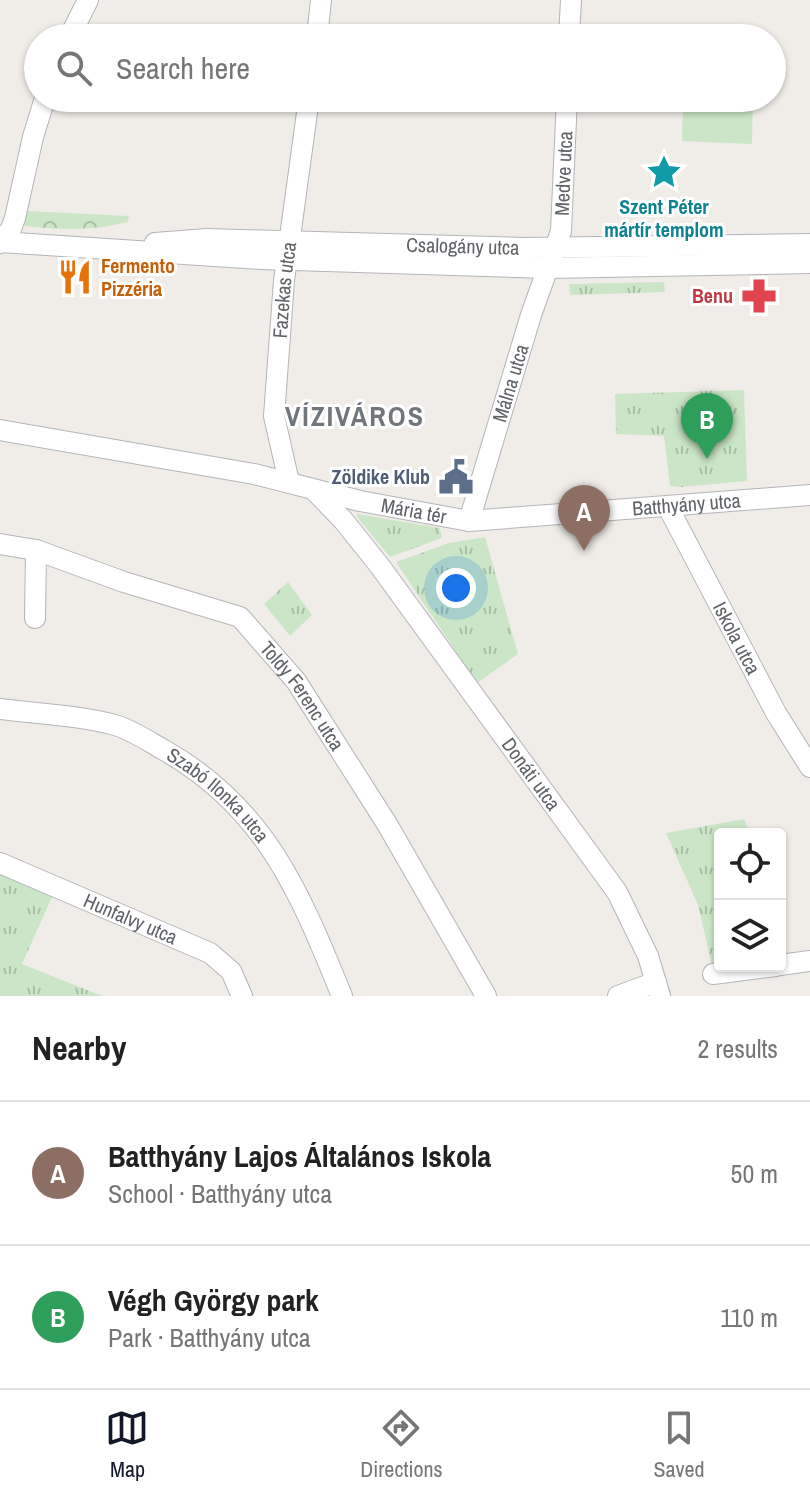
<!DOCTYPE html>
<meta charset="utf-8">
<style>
:root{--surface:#fff;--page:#f6f6f6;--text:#222;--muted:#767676;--line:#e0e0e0;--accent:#111827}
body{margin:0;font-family:"Archivo Narrow",sans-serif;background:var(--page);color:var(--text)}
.controls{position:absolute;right:24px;bottom:24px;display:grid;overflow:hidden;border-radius:8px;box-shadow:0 2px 6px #0004}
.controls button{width:72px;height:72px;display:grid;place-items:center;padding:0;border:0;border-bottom:2px solid var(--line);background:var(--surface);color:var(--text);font:40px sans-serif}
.you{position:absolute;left:456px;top:588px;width:28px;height:28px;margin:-20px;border:6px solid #fff;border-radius:50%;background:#1a73e8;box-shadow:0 0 0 12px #1a73e833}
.badge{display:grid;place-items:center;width:52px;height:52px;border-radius:50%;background:var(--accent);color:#fff;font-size:26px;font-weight:700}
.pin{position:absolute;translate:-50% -66px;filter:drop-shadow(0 2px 4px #0008)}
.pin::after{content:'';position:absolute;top:42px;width:28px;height:24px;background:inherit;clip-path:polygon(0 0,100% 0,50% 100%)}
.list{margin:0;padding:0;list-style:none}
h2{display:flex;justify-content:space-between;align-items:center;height:104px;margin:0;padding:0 32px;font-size:34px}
h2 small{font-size:26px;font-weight:400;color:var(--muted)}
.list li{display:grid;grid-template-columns:52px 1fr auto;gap:24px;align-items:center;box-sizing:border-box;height:144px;padding:0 32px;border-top:2px solid var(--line)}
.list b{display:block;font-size:30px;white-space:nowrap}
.list p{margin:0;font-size:26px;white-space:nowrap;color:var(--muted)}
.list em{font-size:26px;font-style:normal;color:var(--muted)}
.icon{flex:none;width:44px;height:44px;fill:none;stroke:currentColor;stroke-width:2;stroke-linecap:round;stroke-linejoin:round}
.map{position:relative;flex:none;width:810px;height:996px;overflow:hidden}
.search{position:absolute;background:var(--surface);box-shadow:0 2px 6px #0004;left:24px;right:24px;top:24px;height:88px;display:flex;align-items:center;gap:20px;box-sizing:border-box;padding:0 28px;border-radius:44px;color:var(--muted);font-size:30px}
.sheet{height:392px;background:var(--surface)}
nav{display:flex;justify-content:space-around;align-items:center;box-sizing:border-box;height:112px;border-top:2px solid var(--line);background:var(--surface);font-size:22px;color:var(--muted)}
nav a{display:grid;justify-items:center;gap:4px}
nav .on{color:var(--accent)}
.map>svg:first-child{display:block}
.grass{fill:url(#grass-tufts)}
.forest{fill:url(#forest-crowns)}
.garden{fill:#cbe6c6}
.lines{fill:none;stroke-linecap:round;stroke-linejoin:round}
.minor-casing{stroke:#b3b5b9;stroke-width:22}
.minor{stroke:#fff;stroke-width:20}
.labels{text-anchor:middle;stroke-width:6;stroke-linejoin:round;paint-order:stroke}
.street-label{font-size:20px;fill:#5f6367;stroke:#fff}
.culture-label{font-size:20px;font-weight:bold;fill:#0d838f;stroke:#fff}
.food-label{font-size:20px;font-weight:bold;fill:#c56008;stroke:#fff;text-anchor:start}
.health-label{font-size:20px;font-weight:bold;fill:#be3a42;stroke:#fff;text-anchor:end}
.service-label{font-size:20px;font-weight:bold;fill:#4e5e75;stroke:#fff;text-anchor:end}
.district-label{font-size:28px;font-weight:bold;letter-spacing:2px;fill:#707679;stroke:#fff}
</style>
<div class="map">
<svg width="810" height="996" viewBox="0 0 810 996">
<defs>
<pattern id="grass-tufts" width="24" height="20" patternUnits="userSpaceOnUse" patternTransform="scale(2)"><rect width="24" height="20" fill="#cbe6c6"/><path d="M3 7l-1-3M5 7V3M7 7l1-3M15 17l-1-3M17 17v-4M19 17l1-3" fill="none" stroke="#a8bea5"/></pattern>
<pattern id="forest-crowns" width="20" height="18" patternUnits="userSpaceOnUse" patternTransform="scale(2)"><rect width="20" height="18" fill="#cbe6c6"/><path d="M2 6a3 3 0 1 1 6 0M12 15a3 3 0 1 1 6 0" fill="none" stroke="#a8bea5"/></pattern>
</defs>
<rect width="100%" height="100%" fill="#f0ede8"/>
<g class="grass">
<polygon points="664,282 665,292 570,295 569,284"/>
<polygon points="744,390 747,481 681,487 670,486 664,436 616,434 615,394"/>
<polygon points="357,514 440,528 442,538 390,557 357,517"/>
<polygon points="485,537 518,654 477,683 396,562 449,543"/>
<polygon points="288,582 312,615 290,636 264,604"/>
<polygon points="744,819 751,834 720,834 720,966 713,970 698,905 666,833"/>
<polygon points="0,872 53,895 22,964 102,996 0,996"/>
</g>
<path class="forest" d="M27,211L129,216L127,222C89,232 57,230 19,225Z"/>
<polygon class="garden" points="683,98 753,101 752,144 682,141"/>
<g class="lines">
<g class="minor-casing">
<g id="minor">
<polyline points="69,38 88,0"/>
<polyline points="317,38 321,0"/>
<polyline points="569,38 571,0"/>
<polyline points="0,242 261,259 547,268 810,263"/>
<polyline points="0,243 11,229 15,218 33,137 45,98"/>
<path id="s1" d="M155,243L207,239L525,248L810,244"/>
<path id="s2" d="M0,430L254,474L360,501L469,521L810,495"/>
<path id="s3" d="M289,482L274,416L284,281L309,98"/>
<path id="s4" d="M314,490L343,520L379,565L617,892L648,956L660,996"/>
<path id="s5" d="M668,507L776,713L810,767"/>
<path id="s6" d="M469,521L531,315L561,231L567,98"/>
<path id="s7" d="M0,544L36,550L124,582L240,617L296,681L387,824L486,996"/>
<polyline points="35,618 36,550"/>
<path id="s8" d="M0,709C38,714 78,715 115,725C132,730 148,741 164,750C266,808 300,893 342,996"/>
<path id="s9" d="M0,863L210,953L231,971L242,996"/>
<polyline points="780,965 810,961"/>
<polyline points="713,974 776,966"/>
<polyline points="618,996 656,982"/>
</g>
</g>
<use href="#minor" class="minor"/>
</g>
<defs>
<g id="sight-bare" transform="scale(2.76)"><path d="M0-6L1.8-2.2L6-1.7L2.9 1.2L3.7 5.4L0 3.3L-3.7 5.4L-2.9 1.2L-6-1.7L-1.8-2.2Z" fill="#0f9aa8" stroke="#fff" stroke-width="2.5" paint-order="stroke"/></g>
<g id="restaurant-bare" transform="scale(2.76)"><path d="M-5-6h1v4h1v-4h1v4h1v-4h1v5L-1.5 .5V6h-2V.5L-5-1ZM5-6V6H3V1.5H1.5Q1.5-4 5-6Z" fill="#e8710a" stroke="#fff" stroke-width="2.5" paint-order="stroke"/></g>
<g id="pharmacy-bare" transform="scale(2.76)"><path d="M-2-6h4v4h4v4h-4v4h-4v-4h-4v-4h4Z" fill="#e0444e" stroke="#fff" stroke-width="2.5" paint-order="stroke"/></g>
<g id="civic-bare" transform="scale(2.76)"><path d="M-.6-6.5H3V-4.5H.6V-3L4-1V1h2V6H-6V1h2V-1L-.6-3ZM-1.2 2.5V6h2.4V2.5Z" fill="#5c6f8a" stroke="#fff" stroke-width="2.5" paint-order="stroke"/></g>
</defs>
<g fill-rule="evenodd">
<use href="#sight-bare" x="664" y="172"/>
<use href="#restaurant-bare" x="75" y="277"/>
<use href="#pharmacy-bare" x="759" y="296"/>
<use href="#civic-bare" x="456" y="477"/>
</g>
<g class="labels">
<g class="street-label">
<text dy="7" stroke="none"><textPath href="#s6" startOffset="362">Medve utca</textPath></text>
<text dy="7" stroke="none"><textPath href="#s1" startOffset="308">Csalogány utca</textPath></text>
<text dy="7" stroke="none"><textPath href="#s3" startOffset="194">Fazekas utca</textPath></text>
<text dy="7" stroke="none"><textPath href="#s6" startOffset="144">Málna utca</textPath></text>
<text dy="7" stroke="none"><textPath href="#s2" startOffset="696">Batthyány utca</textPath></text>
<text dy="7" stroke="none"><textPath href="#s2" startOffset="422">Mária tér</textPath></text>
<text dy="7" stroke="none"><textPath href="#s5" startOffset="148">Iskola utca</textPath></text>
<text dy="7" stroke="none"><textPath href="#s7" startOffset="352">Toldy Ferenc utca</textPath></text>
<text dy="7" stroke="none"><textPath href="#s4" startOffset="358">Donáti utca</textPath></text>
<text dy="7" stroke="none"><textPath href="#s8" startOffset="242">Szabó Ilonka utca</textPath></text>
<text dy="7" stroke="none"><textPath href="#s9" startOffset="142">Hunfalvy utca</textPath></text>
</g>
<g class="culture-label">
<text x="664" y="214">Szent Péter<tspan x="664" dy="23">mártír templom</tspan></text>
</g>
<g class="food-label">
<text x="101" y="273">Fermento<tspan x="101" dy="23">Pizzéria</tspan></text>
</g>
<g class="health-label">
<text x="733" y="303">Benu</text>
</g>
<g class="service-label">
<text x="430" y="484">Zöldike Klub</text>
</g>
<g class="district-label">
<text x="355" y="426">VÍZIVÁROS</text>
</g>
</g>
</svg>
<div class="controls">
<button><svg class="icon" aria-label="locate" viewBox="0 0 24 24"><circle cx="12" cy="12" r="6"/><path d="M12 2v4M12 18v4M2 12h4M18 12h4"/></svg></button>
<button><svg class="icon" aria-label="layers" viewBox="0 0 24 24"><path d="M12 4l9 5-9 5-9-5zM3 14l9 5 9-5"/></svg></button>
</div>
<div class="you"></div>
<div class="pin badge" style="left:584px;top:551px;background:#8d6e63">A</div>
<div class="pin badge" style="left:707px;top:459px;background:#2e9e5b">B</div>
<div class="search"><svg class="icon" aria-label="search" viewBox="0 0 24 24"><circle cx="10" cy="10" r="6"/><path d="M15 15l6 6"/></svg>Search here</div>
</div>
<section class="sheet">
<h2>Nearby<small>2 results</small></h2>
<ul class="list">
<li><span class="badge" style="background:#8d6e63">A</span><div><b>Batthyány Lajos Általános Iskola</b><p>School · Batthyány utca</p></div><em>50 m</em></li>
<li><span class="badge" style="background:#2e9e5b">B</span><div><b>Végh György park</b><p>Park · Batthyány utca</p></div><em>110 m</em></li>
</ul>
</section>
<nav>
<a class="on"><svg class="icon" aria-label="map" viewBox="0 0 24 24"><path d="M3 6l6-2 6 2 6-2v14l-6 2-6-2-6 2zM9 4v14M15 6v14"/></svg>Map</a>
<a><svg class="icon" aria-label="directions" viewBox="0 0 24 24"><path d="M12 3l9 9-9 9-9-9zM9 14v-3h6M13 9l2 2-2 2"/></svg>Directions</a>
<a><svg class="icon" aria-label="saved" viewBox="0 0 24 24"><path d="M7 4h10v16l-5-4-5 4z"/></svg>Saved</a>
</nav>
